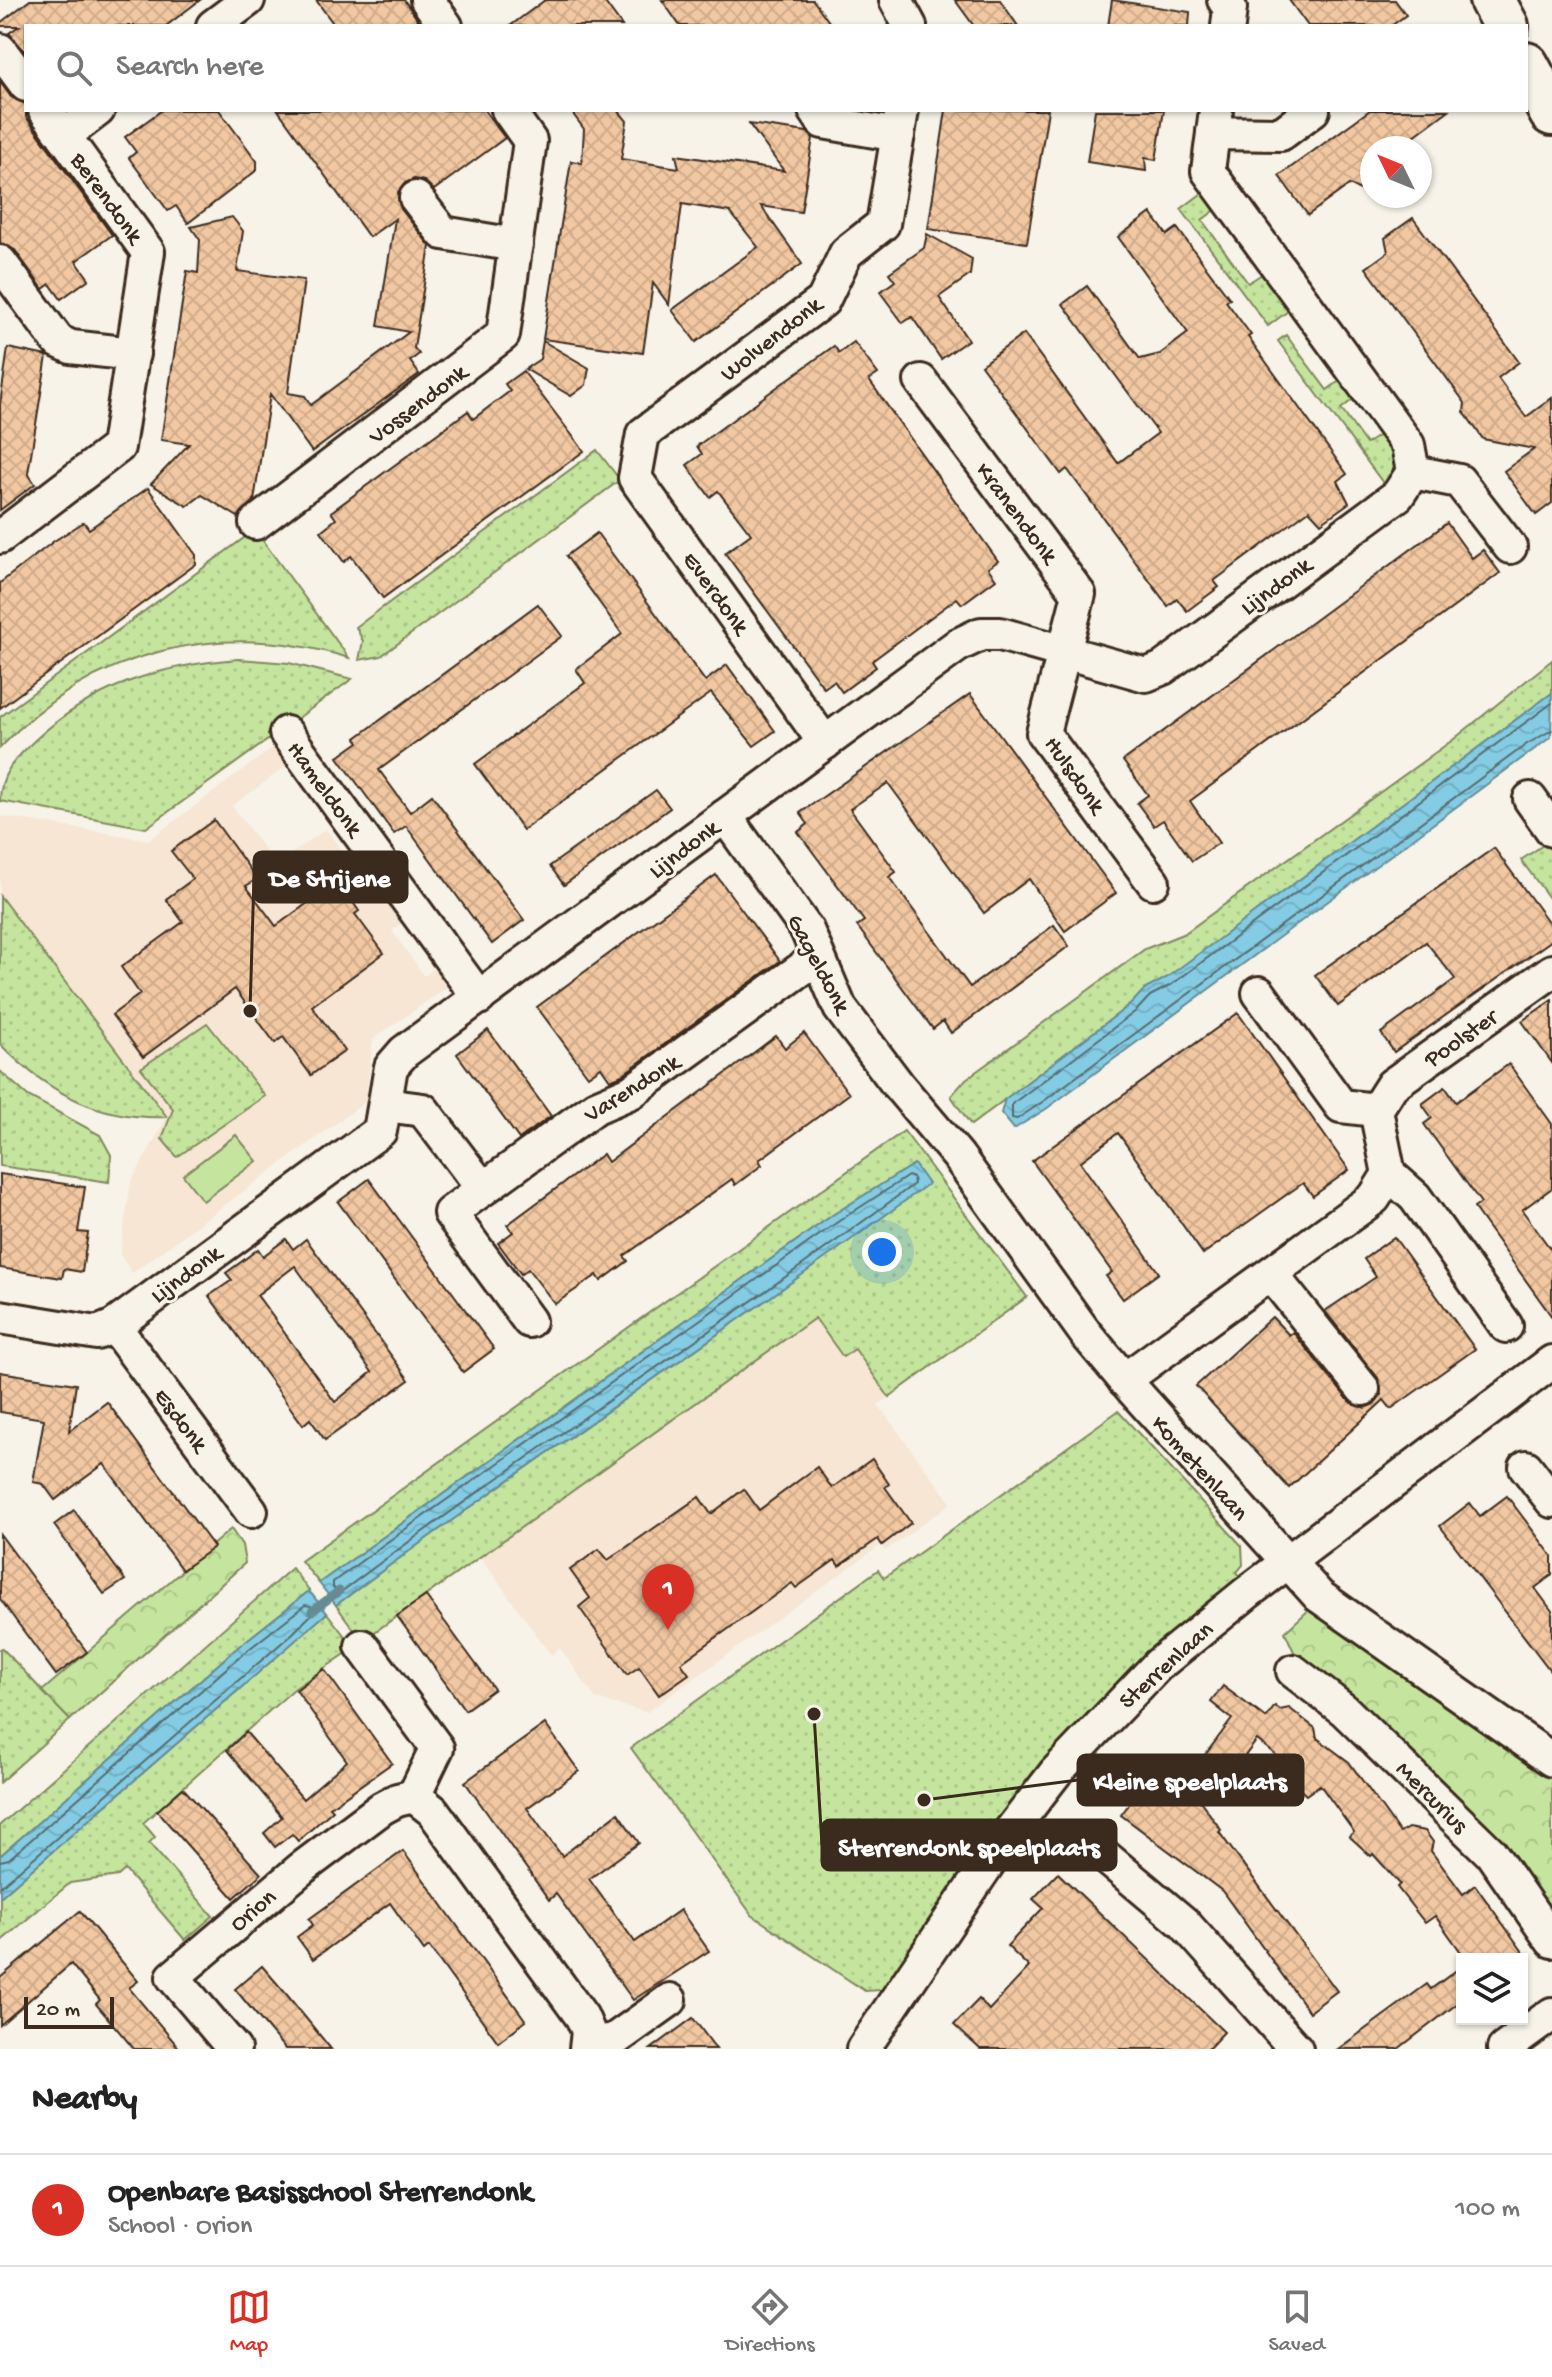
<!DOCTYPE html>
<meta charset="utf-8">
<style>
:root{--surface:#fff;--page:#f2f2f2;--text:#222;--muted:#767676;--line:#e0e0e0;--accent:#d93025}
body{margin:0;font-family:"Gochi Hand",sans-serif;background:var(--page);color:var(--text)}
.controls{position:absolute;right:24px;bottom:24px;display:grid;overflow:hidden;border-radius:0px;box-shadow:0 2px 6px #0004}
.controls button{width:72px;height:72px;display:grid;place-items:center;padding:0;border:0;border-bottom:2px solid var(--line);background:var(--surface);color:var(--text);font:40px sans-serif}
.compass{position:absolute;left:1360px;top:136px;width:72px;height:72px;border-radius:50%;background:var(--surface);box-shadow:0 2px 6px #0004;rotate:313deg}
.scale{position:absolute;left:24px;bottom:20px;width:90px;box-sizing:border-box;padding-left:8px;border:4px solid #3b2a1e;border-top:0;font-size:22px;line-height:28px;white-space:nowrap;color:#3b2a1e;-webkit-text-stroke:6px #f7f3e8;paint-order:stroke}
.you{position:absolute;left:882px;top:1252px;width:28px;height:28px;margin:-20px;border:6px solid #fff;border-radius:50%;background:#1a73e8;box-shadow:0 0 0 12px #1a73e833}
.badge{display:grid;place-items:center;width:52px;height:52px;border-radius:50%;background:var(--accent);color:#fff;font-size:26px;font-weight:700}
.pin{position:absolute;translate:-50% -66px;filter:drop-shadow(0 2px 4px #0008)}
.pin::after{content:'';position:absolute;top:42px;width:28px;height:24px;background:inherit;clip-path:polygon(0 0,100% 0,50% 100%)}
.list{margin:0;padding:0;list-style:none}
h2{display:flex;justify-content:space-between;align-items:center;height:104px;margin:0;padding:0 32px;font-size:34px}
h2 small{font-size:26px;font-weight:400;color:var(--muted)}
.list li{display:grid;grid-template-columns:52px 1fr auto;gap:24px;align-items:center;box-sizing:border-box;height:112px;padding:0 32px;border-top:2px solid var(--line)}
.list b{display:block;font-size:30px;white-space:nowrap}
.list p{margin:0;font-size:26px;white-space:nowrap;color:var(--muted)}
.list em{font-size:26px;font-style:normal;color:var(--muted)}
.icon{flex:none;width:44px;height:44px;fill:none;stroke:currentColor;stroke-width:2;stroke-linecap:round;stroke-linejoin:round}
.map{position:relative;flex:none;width:1552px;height:2049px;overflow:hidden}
.search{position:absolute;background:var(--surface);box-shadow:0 2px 6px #0004;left:24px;right:24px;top:24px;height:88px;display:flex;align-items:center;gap:20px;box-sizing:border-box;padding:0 28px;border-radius:0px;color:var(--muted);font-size:30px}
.sheet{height:216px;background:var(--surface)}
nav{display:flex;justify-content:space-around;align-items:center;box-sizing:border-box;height:112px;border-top:2px solid var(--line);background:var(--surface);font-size:22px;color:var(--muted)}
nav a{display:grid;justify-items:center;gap:4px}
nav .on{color:var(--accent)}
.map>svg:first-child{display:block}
.built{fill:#f6e6d3}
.green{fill:url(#green-dots);stroke:#80885e;stroke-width:2}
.forest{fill:url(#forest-crowns);stroke:#80885e;stroke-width:2}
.pitch{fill:#c5e59e;stroke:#80885e;stroke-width:2}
.water{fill:url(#water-waves);stroke:#668b95;stroke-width:2}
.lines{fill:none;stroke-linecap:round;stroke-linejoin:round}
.shore{stroke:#586b6d;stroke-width:2}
.stream{stroke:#668b95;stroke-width:9}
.building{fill:url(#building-cross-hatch);stroke:#3b2a1e;stroke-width:2;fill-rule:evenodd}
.street-casing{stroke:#3b2a1e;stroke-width:38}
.secondary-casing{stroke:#3b2a1e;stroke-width:50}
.street{stroke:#f7f3e8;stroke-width:32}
.secondary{stroke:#f7f3e8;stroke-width:44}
.labels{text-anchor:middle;stroke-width:6;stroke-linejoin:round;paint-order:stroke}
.street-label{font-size:24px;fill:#3b2a1e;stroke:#f7f3e8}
.leader{fill:none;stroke:#3b2a1e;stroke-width:3}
.callout-dot{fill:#3b2a1e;stroke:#f7f3e8;stroke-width:3}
.callout{fill:#3b2a1e;stroke:#3b2a1e;stroke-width:3}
.callout-label{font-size:26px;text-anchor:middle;font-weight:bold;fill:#fff}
</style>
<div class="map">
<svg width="1552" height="2049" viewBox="0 0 1552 2049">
<defs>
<pattern id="green-dots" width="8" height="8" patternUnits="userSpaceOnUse" patternTransform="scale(2)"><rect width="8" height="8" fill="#c5e59e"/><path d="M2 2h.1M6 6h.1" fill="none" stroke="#aac588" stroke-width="1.8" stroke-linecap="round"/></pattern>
<pattern id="forest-crowns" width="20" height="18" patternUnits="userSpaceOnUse" patternTransform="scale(2)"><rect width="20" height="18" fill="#c5e59e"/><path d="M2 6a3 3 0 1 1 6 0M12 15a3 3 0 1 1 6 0" fill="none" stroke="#aac588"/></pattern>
<pattern id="water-waves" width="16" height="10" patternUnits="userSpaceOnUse" patternTransform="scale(2)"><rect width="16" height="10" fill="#83cce4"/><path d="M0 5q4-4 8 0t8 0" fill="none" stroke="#72afc3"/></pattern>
<pattern id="building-cross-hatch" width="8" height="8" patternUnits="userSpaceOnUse" patternTransform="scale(2)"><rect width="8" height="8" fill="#f2c8a2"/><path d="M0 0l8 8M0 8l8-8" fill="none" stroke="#d0ac8b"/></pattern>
</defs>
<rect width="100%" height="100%" fill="#f7f3e8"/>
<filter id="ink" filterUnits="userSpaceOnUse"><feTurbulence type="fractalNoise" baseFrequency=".0125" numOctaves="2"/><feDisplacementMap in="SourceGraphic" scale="16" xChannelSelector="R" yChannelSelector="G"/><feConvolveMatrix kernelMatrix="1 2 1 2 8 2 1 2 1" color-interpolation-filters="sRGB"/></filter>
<g filter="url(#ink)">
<g class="built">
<polygon points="282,741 296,759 232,806 276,865 326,829 341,850 331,858 344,875 355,868 376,897 385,891 407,919 392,931 424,976 440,965 453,983 373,1039 365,1102 132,1273 120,1255 131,1183 167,1117 0,896 0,816 149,840"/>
<polygon points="815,1318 843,1357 855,1349 889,1397 878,1405 951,1503 885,1551 881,1545 647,1712 596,1699 560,1648 551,1655 480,1556"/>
</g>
<g class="green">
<polygon points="1205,191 1218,208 1202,220 1248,283 1265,272 1292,308 1268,326 1181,209"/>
<polygon points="1286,335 1327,390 1344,378 1357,396 1341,409 1366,444 1383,433 1395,448 1399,468 1386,487 1278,341"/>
<polygon points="597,450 620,480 381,656 359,660 363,641 356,627"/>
<path d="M255,530L349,658C221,619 92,649 0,748V717Z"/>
<path d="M238,659L289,663L352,679L146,828L0,801C0,773 15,759 35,740C93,686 160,665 238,659Z"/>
<polygon points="1552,660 1552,693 1166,979 1144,990 1131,1004 971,1125 951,1096 966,1079 1145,949 1185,933 1454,739"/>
<polygon points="1546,843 1552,851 1552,902 1521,860"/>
<path d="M0,896L167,1117C101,1120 50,1094 4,1048L0,1043Z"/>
<polygon points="207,1023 265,1096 177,1157 162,1139 173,1109 141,1068"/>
<polygon points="0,1071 28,1096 100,1135 111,1155 109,1182 0,1166"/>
<path d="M904,1131L1027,1297L889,1397L855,1349L843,1357L815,1318L362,1641L336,1605C530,1460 733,1328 927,1184L914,1164L834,1214L319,1583L301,1561Z"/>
<polygon points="1118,1411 1242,1546 1243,1565 1237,1572 1243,1580 1185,1627 896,1989 865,1991 752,1915 631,1748 878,1570 884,1578"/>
<polygon points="292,1568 309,1591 238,1647 0,1856 0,1825"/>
<polygon points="327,1613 354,1648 294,1689 143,1823 155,1837 149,1843 213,1916 185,1940 125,1870 118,1876 70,1883 0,1942 0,1897"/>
<polygon points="2,1648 70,1720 0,1782 0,1649"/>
</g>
<g class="forest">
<polygon points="231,1529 242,1545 245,1563 70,1720 42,1691"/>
<polygon points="1313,1606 1393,1670 1552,1779 1552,1912 1501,1842 1355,1699 1295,1654 1285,1632"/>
</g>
<polygon class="pitch" points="236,1135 257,1161 203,1201 183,1175"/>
<g class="water">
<polygon points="1552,693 1551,737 1046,1109 1014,1129 1001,1113 1005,1099 1131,1004 1144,990 1166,978"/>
<path d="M914,1164L928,1184C733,1328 530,1460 336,1605L319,1583L834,1214Z"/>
<polygon points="309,1591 327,1613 0,1897 0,1856 238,1647"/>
</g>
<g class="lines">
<g class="shore">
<polyline points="1552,703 1171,985 1150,996 1136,1011 1012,1104 1012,1118 1017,1119 1041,1103 1527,744 1552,730"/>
<path d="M908,1176L913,1178L914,1184C726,1324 529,1451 341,1592L333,1588V1582L383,1545L839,1221Z"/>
<polyline points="0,1861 9,1859 244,1653 305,1605 311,1606 313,1613 293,1633 0,1887"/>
</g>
<polyline class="stream" points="312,1611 339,1591"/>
</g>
<g class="building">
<polygon points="30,0 200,0 166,26 26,26 26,53 9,33 19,26 0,26 0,23"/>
<polygon points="316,0 404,0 422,26 335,26"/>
<polygon points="545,0 603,0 622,26 510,26"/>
<polygon points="662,0 813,0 832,26 680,26"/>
<polygon points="955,0 1000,0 1018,26 974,26"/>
<polygon points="1112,0 1190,12 1189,26 1108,26"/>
<polygon points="1289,0 1395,0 1406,15 1391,26 1308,26"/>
<polygon points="0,82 11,97 26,104 26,117 112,235 76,261 89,279 61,299 50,284 43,289 15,250 0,243"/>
<polygon points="162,110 219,110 257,161 257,170 188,223 176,206 168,211 129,158 136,152 125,137"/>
<polygon points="278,110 484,110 505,138 434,190 424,181 414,179 405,183 398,192 401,209 430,246 414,348 419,354 410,361 419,374 312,452 270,394 254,501 238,517 202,495 187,506 151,484 189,444 161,440 187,271 198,273 200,240 191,227 232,217 243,231 237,271 304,280 288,393 305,396 311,405 409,332 378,326 395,219 369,237"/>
<polygon points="570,110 618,110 627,121 621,159 679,168 676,155 784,171 749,124 807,132 813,138 801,212 761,206 802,264 696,342 672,310 758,247 730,212 682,204 669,305 653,283 643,353 543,339 571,161 582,163 584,129"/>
<polygon points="946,110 1048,110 1027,243 928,229"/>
<polygon points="1095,110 1164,110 1156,160 1145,158 1146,171 1087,162"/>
<polygon points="1370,110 1449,110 1398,148 1372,148 1372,195 1349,185 1308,215 1279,176"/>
<polygon points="1151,213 1167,235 1177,228 1230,299 1226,301 1251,335 1248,337 1347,474 1338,481 1349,503 1321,523 1309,510 1214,581 1219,587 1187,611 1177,599 1168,606 1067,469 1061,474 981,365 1024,334 1118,463 1158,433 1063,304 1087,286 1140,359 1160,354 1188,333 1118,237"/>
<polygon points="1413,218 1519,362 1498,378 1526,417 1552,398 1552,503 1536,515 1504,471 1534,449 1483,439 1464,412 1465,403 1366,268 1388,252 1385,238"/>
<polygon points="927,234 972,259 970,275 939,297 968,340 941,359 912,317 903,323 880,292 895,281 889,273 924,248"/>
<polygon points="543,341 589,368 586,385 571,396 525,369 540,359"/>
<polygon points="854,342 878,374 869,380 998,561 988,568 996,579 962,604 957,598 872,661 876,667 842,692 834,681 824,688 725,553 751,534 718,491 710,497 687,465 702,454 697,446 780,385 834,346 839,353"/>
<polygon points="8,348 47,356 28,473 35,484 0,510 0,404"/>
<polygon points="523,371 584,451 383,598 351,556 344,562 321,531 336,519 331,512 468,411 473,419 510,391 505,384"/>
<polygon points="148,488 196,555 196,564 0,708 0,583 54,541 84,522 89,529"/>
<polygon points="1447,523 1472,558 1483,550 1500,573 1190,801 1219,843 1192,861 1163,820 1154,826 1137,803 1148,795 1123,761"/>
<polygon points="597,533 705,681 727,665 775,731 754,746 711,693 523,830 475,764 585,683 576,669 622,634 566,556"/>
<polygon points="538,604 562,636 379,770 410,812 432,795 524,920 492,944 406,826 394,834 338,757 359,742 356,738"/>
<polygon points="970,694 1116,893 1065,931 1029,879 984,913 888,783 850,809 896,872 889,877 970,987 1054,925 1069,946 951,1033 943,1021 933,1029 857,926 864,921 798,832 808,824 800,813"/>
<polygon points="656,790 670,808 564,885 550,866"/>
<polygon points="214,820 257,879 246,886 276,926 338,881 359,911 355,914 384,953 312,1006 345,1051 311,1075 283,1037 275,1043 235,989 143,1057 112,1015 140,994 121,967 183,922 166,899 193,879 171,851"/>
<polygon points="1494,848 1552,927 1552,940 1394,1052 1381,1033 1455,979 1426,942 1338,1006 1315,975"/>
<polygon points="716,875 780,961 622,1075 610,1080 601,1067 588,1076 537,1007"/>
<polygon points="1552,1000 1552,1063 1522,1021"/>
<polygon points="1238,1013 1349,1170 1313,1196 1303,1183 1203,1254 1118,1133 1080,1162 1159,1273 1123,1299 1106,1276 1112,1272 1032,1161"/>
<polygon points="488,1030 551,1116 519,1139 457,1054"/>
<polygon points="804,1033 849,1094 759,1160 762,1165 735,1185 732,1179 624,1256 628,1261 601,1281 597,1275 555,1304 528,1269 521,1274 498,1243 513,1232 507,1225 603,1154 608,1162 776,1036 785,1048"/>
<polygon points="1509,1064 1552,1124 1552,1188 1522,1210 1552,1251 1552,1317 1474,1208 1481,1203 1424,1124 1432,1118 1422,1104 1445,1087 1456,1102"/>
<polygon points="0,1174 85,1187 78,1232 88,1233 82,1272 64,1269 62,1278 0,1268"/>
<polygon points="369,1179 494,1349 463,1372 338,1202"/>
<polygon points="1394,1237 1475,1349 1391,1409 1384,1400 1289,1488 1196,1386 1272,1317 1289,1335 1293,1332 1349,1401 1365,1408 1374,1404 1381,1395 1378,1378 1325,1311 1376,1277 1364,1259"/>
<path d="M286,1239L293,1249L306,1239L409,1380L325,1440L310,1419L303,1425L209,1296L232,1280L226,1273L241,1262L258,1249L263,1256ZM295,1266L372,1372L335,1402L257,1295Z"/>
<polygon points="0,1372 76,1384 69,1431 107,1402 214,1547 182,1570 104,1464 55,1500 43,1484 33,1482 44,1419 0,1412"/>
<polygon points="872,1459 889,1484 885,1487 911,1523 882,1545 878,1539 839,1566 835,1560 796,1588 792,1583 681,1663 689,1674 659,1695 639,1667 627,1675 579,1607 590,1598 570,1570 599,1549 608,1560 699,1497 711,1514 744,1489 759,1510 817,1467 832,1488"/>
<polygon points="1507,1496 1552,1556 1552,1575 1535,1588 1552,1611 1552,1673 1440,1526 1470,1503 1480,1516"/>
<polygon points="74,1510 125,1580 104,1594 54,1525"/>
<polygon points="0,1534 87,1652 56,1675 0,1599"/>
<polygon points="426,1596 494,1689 465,1710 397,1616"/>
<polygon points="324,1669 392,1763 330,1807 333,1810 298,1841 292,1834 275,1847 264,1833 282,1817 227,1750 246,1732 303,1799 347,1761 296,1690"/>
<polygon points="1223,1686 1266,1718 1275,1706 1280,1710 1289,1708 1315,1728 1317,1738 1349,1762 1400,1833 1408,1828 1425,1831 1433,1842 1431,1851 1463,1894 1475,1885 1528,1959 1466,1959 1435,1916 1425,1923 1397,1887 1400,1884 1373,1854 1371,1856 1349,1836 1354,1832 1320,1785 1306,1795 1290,1780 1296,1771 1257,1740 1219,1790 1202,1774 1189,1785 1221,1830 1219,1832 1337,1991 1309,2012 1222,1891 1121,1815 1142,1787 1153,1795 1182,1757 1196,1767 1232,1719 1211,1702"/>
<polygon points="545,1724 579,1771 527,1808 544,1832 562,1856 618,1813 639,1843 589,1879 635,1942 680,1910 709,1951 633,2000 556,1894 549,1900 465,1782"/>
<polygon points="183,1788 261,1874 234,1898 157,1811"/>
<polygon points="403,1851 526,2021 498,2042 429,1947 424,1951 390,1903 313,1959 297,1937 313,1925 309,1919"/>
<polygon points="1058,1873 1224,2032 1208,2049 980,2049 954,2025 979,1999 989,2010 1029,1967 1007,1946 1043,1908 1033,1899"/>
<polygon points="80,1911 138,1981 129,1988 180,2049 134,2049 96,2004 100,2000 71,1964 0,2025 0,1978"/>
<polygon points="262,1966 287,1995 331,2049 285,2049 254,2012 235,1989"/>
<polygon points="1462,1966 1462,2000 1398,2049 1338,2049 1427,1984 1431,1989"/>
<polygon points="693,2018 716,2049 651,2049"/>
</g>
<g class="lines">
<g class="street-casing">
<g id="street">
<polyline points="427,0 446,26"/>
<polyline points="896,0 910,26"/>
<polyline points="1224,0 1230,8 1228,26"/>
<polyline points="213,26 248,0"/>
<polyline points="0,50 26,85"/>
<polyline points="45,110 64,136 98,110"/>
<polyline points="815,110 823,122 898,135"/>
<polyline points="1216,110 1213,133 1281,134 1313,110"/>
<polyline points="416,198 443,233 516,245"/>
<polyline points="0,262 58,341 71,347 133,354"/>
<polyline points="921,381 1079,594 1043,733 1153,882"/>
<polyline points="1413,472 1459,481 1510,547"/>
<polyline points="256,523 503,335 530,141 508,110"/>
<polyline points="0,537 118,447 148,252 64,136"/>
<polyline points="286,733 479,998"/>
<polyline points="825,743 635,478 643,434 823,301 846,253 883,224 902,110"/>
<polyline points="1530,799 1552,830"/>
<polyline points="725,816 807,930 840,1008 898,1085 958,1156 1086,1334 1134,1391 1319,1596 1552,1760"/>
<polyline points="1259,993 1341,1106 1376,1110"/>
<polyline points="385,1105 423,1110 483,1189 596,1107 631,1092 818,957"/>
<polyline points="1389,1174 1415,1197 1506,1326"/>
<polyline points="483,1189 450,1213 529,1321"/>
<polyline points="1271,1274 1363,1389"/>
<polyline points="0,1317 97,1333 114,1326 380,1131 391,1067 404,1052 958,645 981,634 1000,634 1146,675 1163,668 1398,495 1413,472 1408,445 1208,171 1213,133"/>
<polyline points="114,1326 251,1511"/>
<polyline points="1124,1380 1374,1198 1389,1174 1376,1110 1392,1085 1552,971"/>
<polyline points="1526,1467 1552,1501"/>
<polyline points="362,1646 437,1748 414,1796"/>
<polyline points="1293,1671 1344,1710 1491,1853 1552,1941"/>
<polyline points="1096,1849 1184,1923 1296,2049"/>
<polyline points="589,2044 614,2040 670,2000"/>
<polyline points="234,2049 173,1977 302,1868 382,1808 397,1800 414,1796 433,1811 582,2017 588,2031 586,2049"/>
<polyline points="863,2049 1008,1834 1056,1772 1158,1665 1248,1592 1552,1362"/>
<polyline points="1504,2049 1552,2014"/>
</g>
</g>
<g class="secondary-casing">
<g id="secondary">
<polyline points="1492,0 1506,26"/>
<polyline points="1526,65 1552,113"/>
</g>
</g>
<use href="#street" class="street"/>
<use href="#secondary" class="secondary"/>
</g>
</g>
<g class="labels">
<g class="street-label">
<text transform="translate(108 197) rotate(54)" y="8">Berendonk</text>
<text transform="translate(770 338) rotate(-38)" y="8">Wolvendonk</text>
<text transform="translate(417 403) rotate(-37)" y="8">Vossendonk</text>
<text transform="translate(1018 512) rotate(53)" y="8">Kranendonk</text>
<text transform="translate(1275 585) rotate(-36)" y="8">Lijndonk</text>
<text transform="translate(717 592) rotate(54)" y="8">Everdonk</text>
<text transform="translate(1076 774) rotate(55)" y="8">Hulsdonk</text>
<text transform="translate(326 788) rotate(54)" y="8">Hameldonk</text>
<text transform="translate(683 848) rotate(-37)" y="8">Lijndonk</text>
<text transform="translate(820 963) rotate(62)" y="8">Gageldonk</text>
<text transform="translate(1460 1037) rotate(-35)" y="8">Poolster</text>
<text transform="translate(631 1087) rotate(-32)" y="8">Varendonk</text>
<text transform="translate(185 1273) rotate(-36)" y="8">Lijndonk</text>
<text transform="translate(182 1419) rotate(53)" y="8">Esdonk</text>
<text transform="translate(1201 1467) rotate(48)" y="8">Kometenlaan</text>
<text transform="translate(1165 1664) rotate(-42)" y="8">Sterrenlaan</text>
<text transform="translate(1433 1796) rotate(45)" y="8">Mercurius</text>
<text transform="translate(252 1909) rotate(-40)" y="8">Orion</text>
</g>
</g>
<path class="leader" d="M250 1011L254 877M924 1800L1078 1780M814 1714L822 1845"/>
<g class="callout-dot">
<circle cx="250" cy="1011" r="8"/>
<circle cx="924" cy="1800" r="8"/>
<circle cx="814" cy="1714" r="8"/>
</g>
<g class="callout">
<rect x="254" y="852" width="153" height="50" rx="8"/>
<rect x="1078" y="1755" width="225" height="50" rx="8"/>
<rect x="822" y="1820" width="294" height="50" rx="8"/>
</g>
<g class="callout-label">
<text x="330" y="886">De Strijene</text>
<text x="1190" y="1789">Kleine speelplaats</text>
<text x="969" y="1855">Sterrendonk speelplaats</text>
</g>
</svg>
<div class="controls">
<button><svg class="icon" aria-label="layers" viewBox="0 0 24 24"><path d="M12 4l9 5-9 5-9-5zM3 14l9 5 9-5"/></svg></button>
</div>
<svg class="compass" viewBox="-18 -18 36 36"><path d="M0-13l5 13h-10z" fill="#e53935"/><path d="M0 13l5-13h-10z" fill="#767676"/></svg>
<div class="scale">20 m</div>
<div class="you"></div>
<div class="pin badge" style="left:668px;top:1630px">1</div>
<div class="search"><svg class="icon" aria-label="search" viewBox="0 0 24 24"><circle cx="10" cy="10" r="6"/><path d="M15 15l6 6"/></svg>Search here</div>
</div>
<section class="sheet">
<h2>Nearby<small></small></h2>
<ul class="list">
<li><span class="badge">1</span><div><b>Openbare Basisschool Sterrendonk</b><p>School · Orion</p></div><em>100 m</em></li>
</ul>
</section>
<nav>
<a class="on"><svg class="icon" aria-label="map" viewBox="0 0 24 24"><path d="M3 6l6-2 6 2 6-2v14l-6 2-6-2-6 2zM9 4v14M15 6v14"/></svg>Map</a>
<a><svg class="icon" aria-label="directions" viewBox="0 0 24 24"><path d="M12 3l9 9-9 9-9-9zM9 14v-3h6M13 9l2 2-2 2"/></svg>Directions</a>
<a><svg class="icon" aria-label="saved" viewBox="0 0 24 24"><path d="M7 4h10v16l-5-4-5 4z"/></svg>Saved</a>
</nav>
